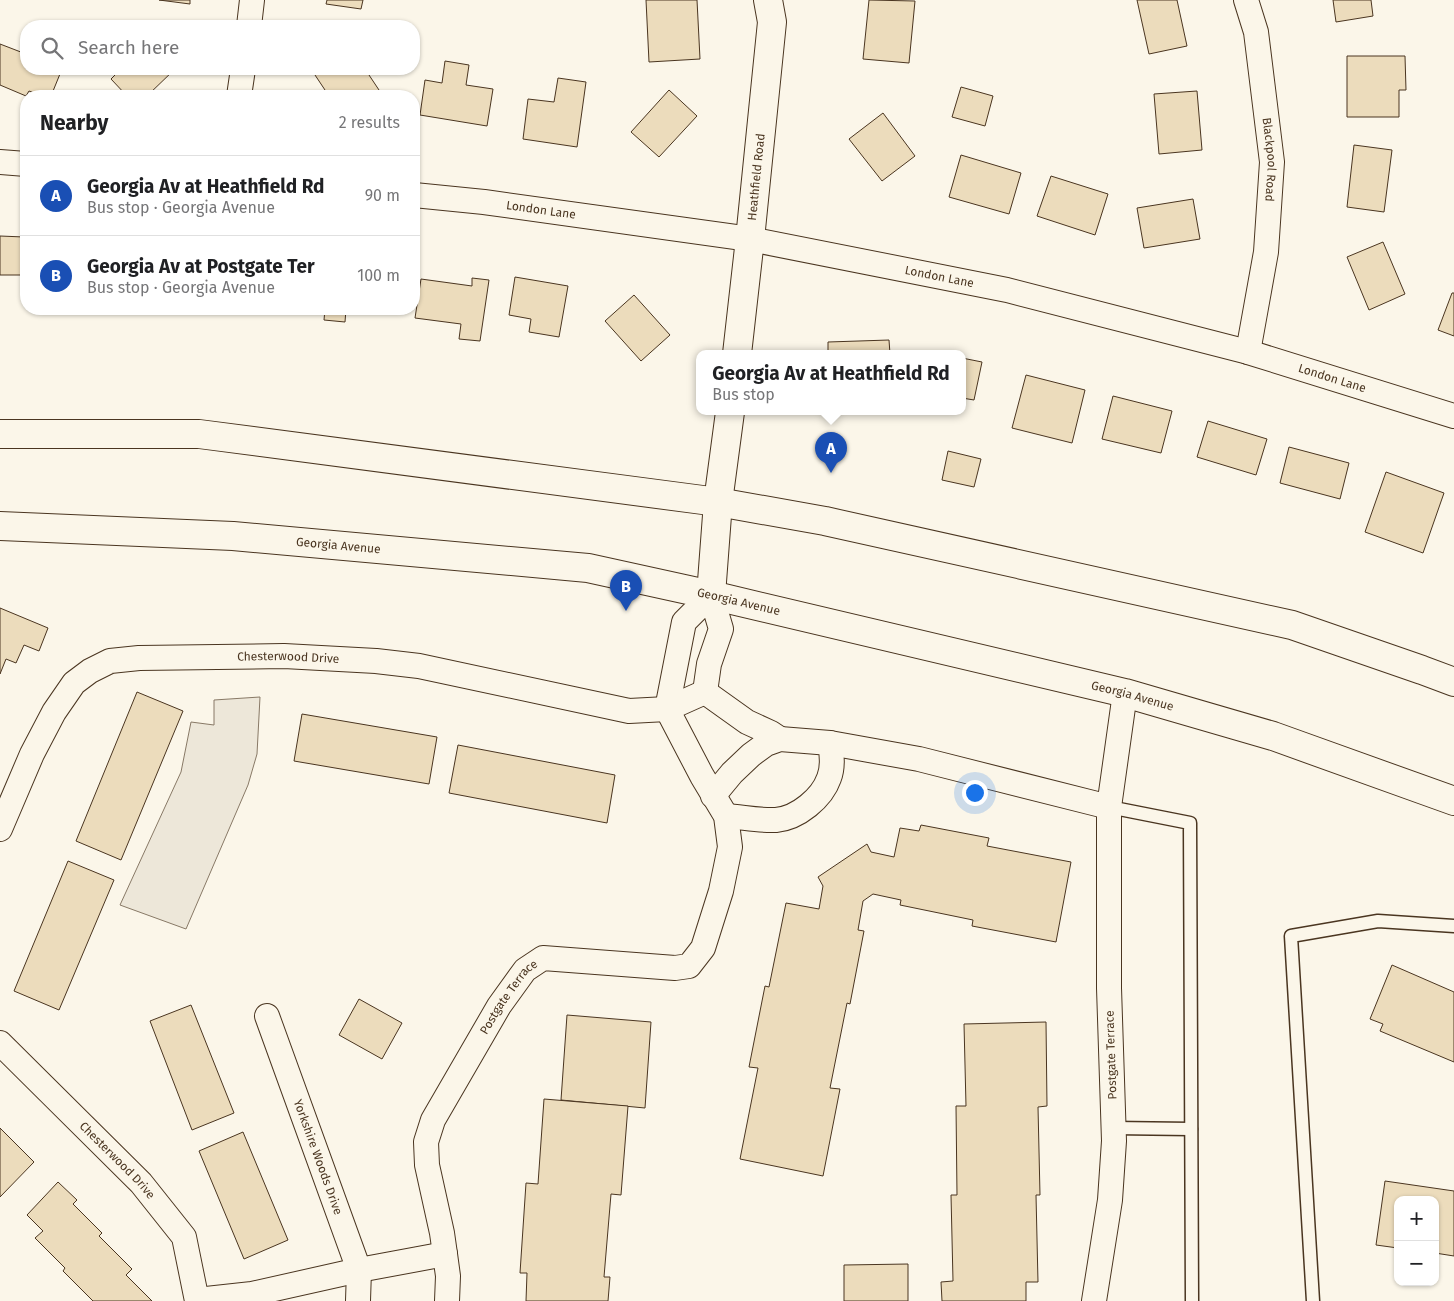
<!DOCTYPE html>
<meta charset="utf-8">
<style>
:root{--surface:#fff;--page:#f2f2f2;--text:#202124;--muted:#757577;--line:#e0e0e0;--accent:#2563eb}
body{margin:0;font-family:"Fira Sans",sans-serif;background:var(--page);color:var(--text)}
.controls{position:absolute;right:15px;bottom:15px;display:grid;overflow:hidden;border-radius:10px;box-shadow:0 1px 4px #0004}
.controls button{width:45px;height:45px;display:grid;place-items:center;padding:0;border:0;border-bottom:1px solid var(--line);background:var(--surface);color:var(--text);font:25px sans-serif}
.you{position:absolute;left:974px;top:792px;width:18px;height:18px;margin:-12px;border:4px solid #fff;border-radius:50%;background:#1a73e8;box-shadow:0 0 0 8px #1a73e833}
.badge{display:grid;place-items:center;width:32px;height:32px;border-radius:50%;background:var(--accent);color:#fff;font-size:16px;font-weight:700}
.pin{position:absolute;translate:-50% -41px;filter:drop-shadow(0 1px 2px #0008)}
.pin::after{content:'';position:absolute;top:26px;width:18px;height:15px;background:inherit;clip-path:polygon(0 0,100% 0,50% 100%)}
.popup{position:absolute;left:696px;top:350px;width:270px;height:65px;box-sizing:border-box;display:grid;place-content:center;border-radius:10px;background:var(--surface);filter:drop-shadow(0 1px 4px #0005);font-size:16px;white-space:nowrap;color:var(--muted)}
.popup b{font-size:19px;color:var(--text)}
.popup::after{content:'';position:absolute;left:50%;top:100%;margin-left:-10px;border:10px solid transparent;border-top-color:var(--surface)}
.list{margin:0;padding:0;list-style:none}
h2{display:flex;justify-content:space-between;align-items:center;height:65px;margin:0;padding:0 20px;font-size:21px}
h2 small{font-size:16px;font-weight:400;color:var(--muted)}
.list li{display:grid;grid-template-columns:32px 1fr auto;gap:15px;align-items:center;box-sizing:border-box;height:80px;padding:0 20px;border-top:1px solid var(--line)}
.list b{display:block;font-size:19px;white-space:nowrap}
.list p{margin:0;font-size:16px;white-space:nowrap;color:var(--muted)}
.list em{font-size:16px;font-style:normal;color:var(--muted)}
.icon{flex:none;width:28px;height:28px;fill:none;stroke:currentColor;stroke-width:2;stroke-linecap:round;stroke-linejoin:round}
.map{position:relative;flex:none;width:1454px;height:1301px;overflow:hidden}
.search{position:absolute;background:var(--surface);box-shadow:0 1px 4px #0004;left:20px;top:20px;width:400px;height:55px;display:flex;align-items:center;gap:12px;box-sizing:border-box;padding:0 18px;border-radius:20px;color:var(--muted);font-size:19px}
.panel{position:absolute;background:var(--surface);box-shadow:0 1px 4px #0004;left:20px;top:90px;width:400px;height:225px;border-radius:20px}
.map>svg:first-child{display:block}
.parking{fill:#ede7d9;stroke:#887966}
.building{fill:#ecdcbc;stroke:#4a3520}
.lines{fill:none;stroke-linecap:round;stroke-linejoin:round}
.lane-casing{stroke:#4a3520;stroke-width:15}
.street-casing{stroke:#4a3520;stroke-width:26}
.secondary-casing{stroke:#4a3520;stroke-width:30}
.primary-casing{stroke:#4a3520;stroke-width:30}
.lane{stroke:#fbf6e9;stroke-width:12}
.street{stroke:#fbf6e9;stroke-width:24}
.secondary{stroke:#fbf6e9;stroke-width:28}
.primary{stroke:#fbf6e9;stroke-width:28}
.labels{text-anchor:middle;stroke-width:4;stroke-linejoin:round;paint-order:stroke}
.street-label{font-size:12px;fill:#4a3520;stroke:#fbf6e9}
</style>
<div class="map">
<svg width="1454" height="1301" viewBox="0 0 1454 1301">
<rect width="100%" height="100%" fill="#fbf6e9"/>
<polygon class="parking" points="260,697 257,754 248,785 186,929 120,905 181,772 191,722 214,725 214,700"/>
<g class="building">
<polygon points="159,0 190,0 190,4"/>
<polygon points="327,0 363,0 361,9 326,4"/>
<polygon points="646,0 697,0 700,59 649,62"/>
<polygon points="869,0 915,1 909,63 863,59"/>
<polygon points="1137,0 1177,0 1187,46 1149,54"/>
<polygon points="1333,0 1371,0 1373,16 1336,22"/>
<polygon points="0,44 26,54 26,69 62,69 51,96 42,96 29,91 26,96 0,85"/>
<polygon points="1347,56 1405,56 1406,90 1399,90 1399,117 1347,117"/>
<polygon points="445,61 469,65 466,85 493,89 487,126 420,115 425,80 442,83"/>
<polygon points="121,69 175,69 147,96 127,96 111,79"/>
<polygon points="318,69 365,69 381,93 377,96 329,96 313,72"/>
<polygon points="558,78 586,82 577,147 523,139 528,99 554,102"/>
<polygon points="961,87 993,96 985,126 952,117"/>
<polygon points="669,90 697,116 659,157 631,132"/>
<polygon points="1197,91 1202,150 1159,154 1154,94"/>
<polygon points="883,113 915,156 882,181 849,139"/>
<polygon points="1354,145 1392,150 1384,212 1347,207"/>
<polygon points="961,155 1021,173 1009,214 949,197"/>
<polygon points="1051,176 1108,194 1095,235 1037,216"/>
<polygon points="1193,199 1200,239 1144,248 1137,208"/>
<polygon points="0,236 24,237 22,275 0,275"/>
<polygon points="1383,242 1405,294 1369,310 1347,257"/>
<polygon points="515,277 568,286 559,337 529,332 531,319 509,315"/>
<polygon points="472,278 489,280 480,341 459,339 461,324 415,318 421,279 472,286"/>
<polygon points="1452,293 1454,293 1454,336 1438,330"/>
<polygon points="634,295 670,335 641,361 605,321"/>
<polygon points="325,309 346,309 345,322 324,320"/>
<polygon points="889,340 890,354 828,354 828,342"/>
<polygon points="927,351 944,354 926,354"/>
<polygon points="962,358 982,362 974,400 962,398"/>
<polygon points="1026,375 1085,390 1072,443 1012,428"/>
<polygon points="1113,396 1172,411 1161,453 1102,439"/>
<polygon points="1208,421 1267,439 1256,475 1197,457"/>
<polygon points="1289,447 1349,463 1340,499 1280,483"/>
<polygon points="948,451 981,459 974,487 942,480"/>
<polygon points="1386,472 1444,493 1423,553 1365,532"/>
<polygon points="0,608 48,628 39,651 24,645 16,663 6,659 0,674"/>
<polygon points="137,692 183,711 121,860 76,841"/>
<polygon points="302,714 437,737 429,784 294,761"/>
<polygon points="458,745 615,775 607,823 449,793"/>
<polygon points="921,825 989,838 987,846 1071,862 1056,942 972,926 973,920 900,905 901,900 873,894 863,901 858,930 864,931 850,1004 847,1003 830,1088 840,1089 823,1176 740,1159 758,1068 749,1067 765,986 769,987 786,903 819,909 823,886 818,877 867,844 871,852 894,857 900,828 919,831"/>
<polygon points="68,861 114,880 59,1010 14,991"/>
<polygon points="1392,965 1454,992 1454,1062 1380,1031 1383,1024 1370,1019"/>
<polygon points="359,999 402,1023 382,1059 339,1035"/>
<polygon points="191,1005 234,1113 192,1130 150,1021"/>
<polygon points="567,1015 651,1022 645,1108 561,1100"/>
<polygon points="1046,1022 1047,1106 1038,1107 1040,1195 1036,1195 1038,1282 1026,1282 1026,1301 942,1301 941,1282 953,1281 951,1195 957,1195 956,1106 966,1106 964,1024"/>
<polygon points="544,1099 628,1106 621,1195 611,1194 604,1277 610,1277 608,1301 526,1301 527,1273 520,1273 526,1183 538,1184"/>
<polygon points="0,1128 34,1162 0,1197"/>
<polygon points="243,1132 288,1240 244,1259 199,1151"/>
<polygon points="1385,1181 1454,1191 1454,1256 1435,1253 1435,1200 1398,1200 1398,1248 1376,1245"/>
<polygon points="58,1182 77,1200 73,1204 102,1233 99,1236 132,1269 126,1275 152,1301 93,1301 63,1271 65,1268 35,1238 43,1231 27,1215"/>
<polygon points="908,1264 908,1301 844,1301 844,1265"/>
</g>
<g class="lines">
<g class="lane-casing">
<g id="lane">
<polyline points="1109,807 1190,823 1192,1301"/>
<polyline points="1113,1128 1191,1129"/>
<polyline points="1313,1301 1291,936 1378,921 1454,926"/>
</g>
</g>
<g class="street-casing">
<g id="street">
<path id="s1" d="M1246,0L1256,32L1272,162L1266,252L1248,352"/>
<polyline points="249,26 252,0"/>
<polyline points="239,96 243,69"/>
<polyline points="0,162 26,164"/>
<path id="s2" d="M414,195L484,202L750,239L1007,290L1248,352L1454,416"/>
<polyline points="705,692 747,722 771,733 780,739"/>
<polyline points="713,796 732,773 751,755 766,744 780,739 830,743 919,759 1109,807"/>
<path d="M726,816C742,817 760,821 776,820C798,818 822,798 829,778C833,768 832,754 830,743"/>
<path id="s3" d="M0,829L32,754L54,712L74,683L90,671L110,661L139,658L284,656L376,661L419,666L629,711L667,709L705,692"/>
<path id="s4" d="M267,1016L359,1270L358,1301"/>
<path id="s5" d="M0,1043L141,1183L184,1237L197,1301"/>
<polyline points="197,1300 252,1294 359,1270 445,1254"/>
<path id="s6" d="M447,1301L448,1276L445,1254L442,1233L427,1165L426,1142L433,1120L499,1006L525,970L543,958L675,968L689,966L703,948L721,891L730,847L726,816L702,776L667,709L684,622L711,595L721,629L709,664L705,692"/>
<polyline points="1094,1301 1110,1200 1114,1141 1109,988 1109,807 1125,693"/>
</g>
</g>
<g class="secondary-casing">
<g id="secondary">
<path id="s7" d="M737,354L750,239L772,22L768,0"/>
<polyline points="711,595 718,502 730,412"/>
</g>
</g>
<g class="primary-casing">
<g id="primary">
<polyline points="0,434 199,434 718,502 825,521 1292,625 1422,670 1454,682"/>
<path id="s8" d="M0,526L233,536L588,568L711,595L1125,693L1273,736L1454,801"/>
</g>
</g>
<use href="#lane" class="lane"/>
<use href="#street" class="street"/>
<use href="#secondary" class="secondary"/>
<use href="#primary" class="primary"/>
</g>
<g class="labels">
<g class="street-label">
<text dy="4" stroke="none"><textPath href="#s1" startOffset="162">Blackpool Road</textPath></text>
<text dy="4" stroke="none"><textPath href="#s7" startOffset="178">Heathfield Road</textPath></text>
<text dy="4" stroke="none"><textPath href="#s2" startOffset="128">London Lane</textPath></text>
<text dy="4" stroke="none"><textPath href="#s2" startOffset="532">London Lane</textPath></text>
<text dy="4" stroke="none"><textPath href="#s2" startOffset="938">London Lane</textPath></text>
<text dy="4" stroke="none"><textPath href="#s8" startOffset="339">Georgia Avenue</textPath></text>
<text dy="4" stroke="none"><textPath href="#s8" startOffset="744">Georgia Avenue</textPath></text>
<text dy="4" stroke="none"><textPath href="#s3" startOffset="385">Chesterwood Drive</textPath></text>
<text dy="4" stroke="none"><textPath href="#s8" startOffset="1149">Georgia Avenue</textPath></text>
<text dy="4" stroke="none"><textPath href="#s6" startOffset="329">Postgate Terrace</textPath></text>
<text transform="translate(1111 1055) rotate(-92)" y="4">Postgate Terrace</text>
<text dy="4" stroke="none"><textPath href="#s4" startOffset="150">Yorkshire Woods Drive</textPath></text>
<text dy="4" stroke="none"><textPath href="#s5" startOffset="166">Chesterwood Drive</textPath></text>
</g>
</g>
</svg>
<div class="controls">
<button>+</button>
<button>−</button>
</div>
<div class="you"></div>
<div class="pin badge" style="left:831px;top:473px;background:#1a4fb4">A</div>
<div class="popup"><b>Georgia Av at Heathfield Rd</b>Bus stop</div>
<div class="pin badge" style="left:626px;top:611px;background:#1a4fb4">B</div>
<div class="search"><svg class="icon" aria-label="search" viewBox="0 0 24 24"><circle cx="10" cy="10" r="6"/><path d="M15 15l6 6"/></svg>Search here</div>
<section class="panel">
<h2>Nearby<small>2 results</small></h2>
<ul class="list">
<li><span class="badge" style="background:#1a4fb4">A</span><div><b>Georgia Av at Heathfield Rd</b><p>Bus stop · Georgia Avenue</p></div><em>90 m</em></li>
<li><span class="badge" style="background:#1a4fb4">B</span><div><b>Georgia Av at Postgate Ter</b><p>Bus stop · Georgia Avenue</p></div><em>100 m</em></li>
</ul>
</section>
</div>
